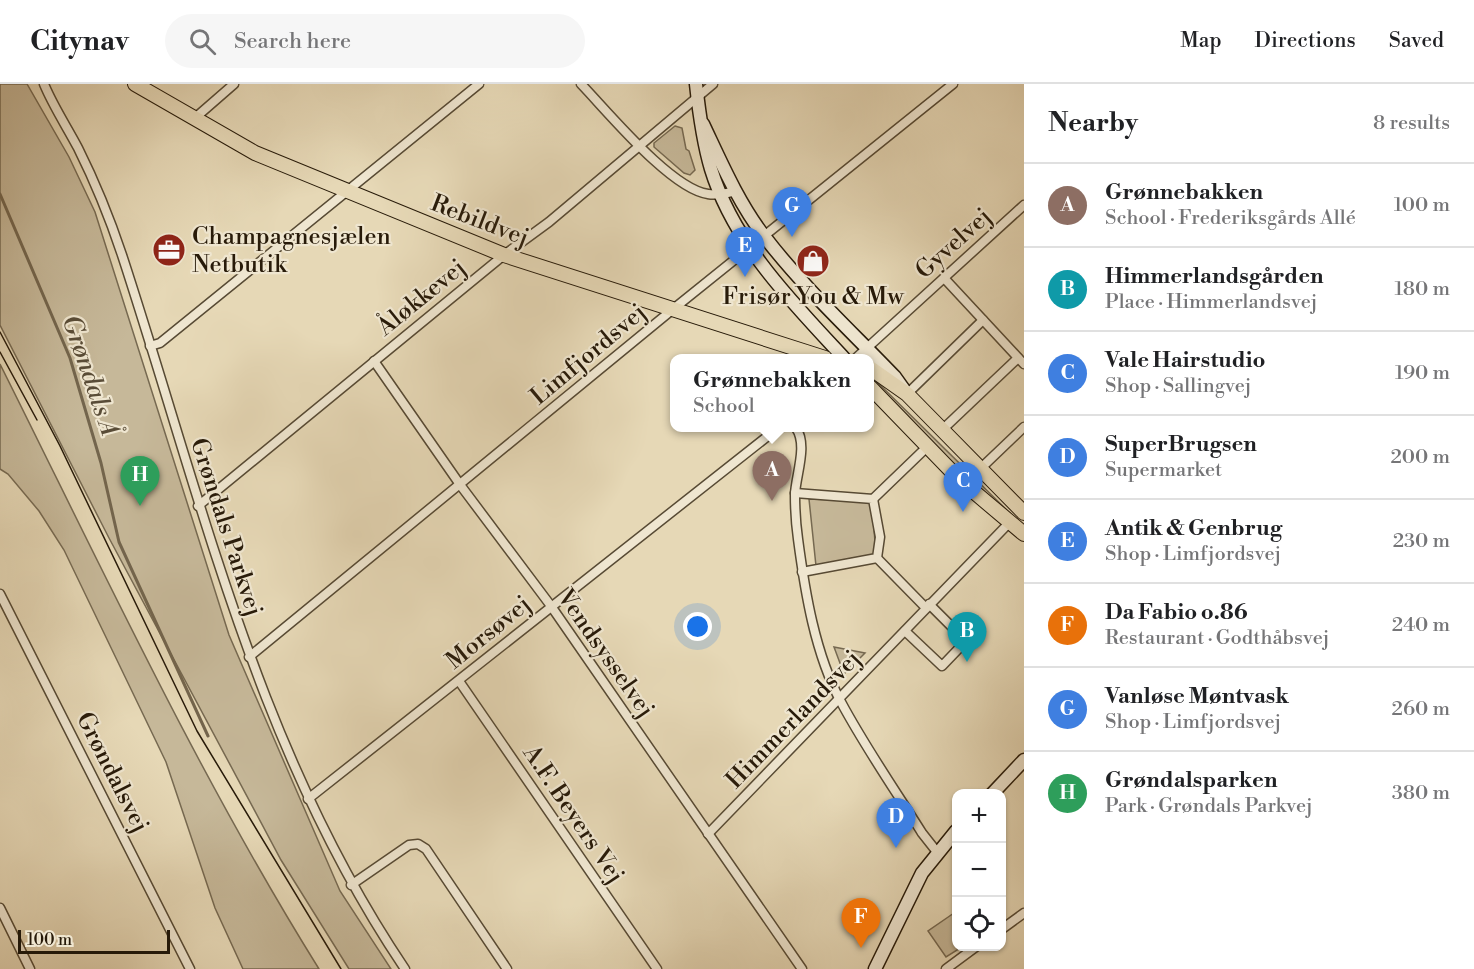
<!DOCTYPE html>
<meta charset="utf-8">
<style>
:root{--surface:#fff;--page:#f6f6f6;--text:#202124;--muted:#757577;--line:#e0e0e0;--accent:#1a73e8}
body{margin:0;font-family:"Libre Bodoni",serif;background:var(--page);color:var(--text)}
.controls{position:absolute;right:18px;bottom:18px;display:grid;overflow:hidden;border-radius:12px;box-shadow:0 2px 4px #0004}
.controls button{width:54px;height:54px;display:grid;place-items:center;padding:0;border:0;border-bottom:2px solid var(--line);background:var(--surface);color:var(--text);font:30px sans-serif}
.scale{position:absolute;left:18px;bottom:15px;width:152px;box-sizing:border-box;padding-left:6px;border:3px solid #271a09;border-top:0;font-size:16px;line-height:21px;white-space:nowrap;color:#271a09;-webkit-text-stroke:4px #efe6d0;paint-order:stroke}
.you{position:absolute;left:698px;top:543px;width:21px;height:21px;margin:-15px;border:4px solid #fff;border-radius:50%;background:#1a73e8;box-shadow:0 0 0 9px #1a73e833}
.badge{display:grid;place-items:center;width:39px;height:39px;border-radius:50%;background:var(--accent);color:#fff;font-size:20px;font-weight:700}
.pin{position:absolute;translate:-50% -50px;filter:drop-shadow(0 2px 3px #0008)}
.pin::after{content:'';position:absolute;top:32px;width:21px;height:18px;background:inherit;clip-path:polygon(0 0,100% 0,50% 100%)}
.popup{position:absolute;left:670px;top:270px;width:204px;height:78px;box-sizing:border-box;display:grid;place-content:center;border-radius:12px;background:var(--surface);filter:drop-shadow(0 2px 4px #0005);font-size:20px;white-space:nowrap;color:var(--muted)}
.popup b{font-size:22px;color:var(--text)}
.popup::after{content:'';position:absolute;left:50%;top:100%;margin-left:-12px;border:12px solid transparent;border-top-color:var(--surface)}
.list{margin:0;padding:0;list-style:none}
h2{display:flex;justify-content:space-between;align-items:center;height:78px;margin:0;padding:0 24px;font-size:26px}
h2 small{font-size:20px;font-weight:400;color:var(--muted)}
.list li{display:grid;grid-template-columns:39px 1fr auto;gap:18px;align-items:center;box-sizing:border-box;height:84px;padding:0 24px;border-top:2px solid var(--line)}
.list b{display:block;font-size:22px;white-space:nowrap}
.list p{margin:0;font-size:20px;white-space:nowrap;color:var(--muted)}
.list em{font-size:20px;font-style:normal;color:var(--muted)}
.icon{flex:none;width:33px;height:33px;fill:none;stroke:currentColor;stroke-width:2;stroke-linecap:round;stroke-linejoin:round}
.map{position:relative;flex:none;width:1024px;height:885px;overflow:hidden}
header{display:flex;align-items:center;gap:36px;box-sizing:border-box;height:84px;padding:0 30px;background:var(--surface);border-bottom:2px solid var(--line)}
header strong{font-size:28px}
nav{display:flex;gap:33px;margin-inline-start:auto;font-size:21px}
.search{width:420px;height:54px;background:var(--page);display:flex;align-items:center;gap:15px;box-sizing:border-box;padding:0 21px;border-radius:33px;color:var(--muted);font-size:22px}
main{display:flex}
aside{flex:1;background:var(--surface)}
.map>svg:first-child{display:block}
.green{fill:#c6b899;stroke:#766951;stroke-width:1.5}
.lines{fill:none;stroke-linecap:round;stroke-linejoin:round}
.stream{stroke:#73654d;stroke-width:3}
.street-casing{stroke:#574a34;stroke-width:11}
.secondary-casing{stroke:#271a09;stroke-width:15}
.primary-casing{stroke:#271a09;stroke-width:16}
.street{stroke:#efe6d0;stroke-width:8}
.secondary{stroke:#efe6d0;stroke-width:12}
.primary{stroke:#e6d8b6;stroke-width:14}
.tram{stroke:#271a09;stroke-width:1.5}
.labels{text-anchor:middle;stroke-width:4.5;stroke-linejoin:round;paint-order:stroke}
.street-label{font-size:24px;fill:#271a09;stroke:#efe6d0}
.poi-label{font-size:24px;fill:#271a09;stroke:#efe6d0;text-anchor:start}
.water-label{font-size:26px;font-style:italic;fill:#594c37;stroke:#efe6d0}
</style>
<header>
<strong>Citynav</strong>
<div class="search"><svg class="icon" aria-label="search" viewBox="0 0 24 24"><circle cx="10" cy="10" r="6"/><path d="M15 15l6 6"/></svg>Search here</div>
<nav><a>Map</a><a>Directions</a><a>Saved</a></nav>
</header>
<main>
<div class="map">
<svg width="1024" height="885" viewBox="0 0 1024 885">
<rect width="100%" height="100%" fill="#e6d8b6"/>
<filter id="stains"><feTurbulence type="fractalNoise" baseFrequency=".00333" numOctaves="4"/><feColorMatrix values="0 0 0 0 .2 0 0 0 0 .09 0 0 0 0 .02 0 0 0 .5 -.17"/></filter>
<radialGradient id="worn" r=".72"><stop offset=".6" stop-color="#630" stop-opacity="0"/><stop offset="1" stop-color="#630" stop-opacity=".3"/></radialGradient>
<g class="green">
<polygon points="0,0 27,0 69,73 95,128 229,551 340,807 391,885 349,885 281,776 109,454 0,241"/>
<polygon points="675,42 682,44 686,65 689,67 695,86 690,91 684,89 654,63 654,59"/>
<path d="M0,280C102,484 198,691 319,885H243L215,824L166,678L64,466L39,427L8,390L0,385Z"/>
<polygon points="874,295 1024,443 964,393 871,297"/>
<polygon points="809,415 872,417 876,472 816,482"/>
<polygon points="834,563 865,569 844,590"/>
<polygon points="954,829 956,862 962,863 946,873 928,847"/>
</g>
<g class="lines">
<polyline class="stream" points="0,110 70,274 101,379 119,458 208,652"/>
<g class="street-casing">
<g id="street">
<path d="M44,0C53,22 67,43 78,64C95,98 110,135 122,171C203,418 257,666 405,885"/>
<path d="M581,0C608,28 671,105 708,110C718,112 727,109 736,107"/>
<polyline points="195,34 234,0"/>
<polyline points="944,194 1024,280"/>
<polyline points="150,262 160,259 479,0"/>
<polyline points="856,274 1024,121"/>
<polyline points="374,277 461,402 551,522 802,885"/>
<polyline points="907,310 983,236"/>
<path d="M796,344C808,361 796,390 795,410C795,425 796,441 798,455C805,508 815,570 841,618C865,663 895,706 922,749L937,768"/>
<polyline points="942,346 1018,274"/>
<polyline points="979,386 1024,343"/>
<polyline points="795,409 873,415 880,453 877,474 802,488"/>
<polyline points="873,415 927,363"/>
<polyline points="198,422 504,171 549,138 713,0"/>
<polyline points="877,474 926,524"/>
<polyline points="0,510 190,885"/>
<polyline points="905,547 942,582 966,557 929,520"/>
<polyline points="249,573 672,226 953,0"/>
<polyline points="459,597 657,885"/>
<polyline points="308,715 778,344"/>
<polyline points="708,750 1010,438"/>
<polyline points="351,801 409,761 418,760 426,765 507,885"/>
<polyline points="0,824 30,885"/>
<polyline points="1002,845 1024,829"/>
<polyline points="946,885 977,862"/>
</g>
</g>
<g class="secondary-casing">
<g id="secondary">
<path d="M696,0C699,28 703,58 711,85C734,160 792,218 844,274"/>
<path d="M703,40C721,78 738,118 764,152C803,203 851,247 895,293L905,307"/>
<polyline points="992,710 1024,676"/>
<polyline points="875,885 922,789 956,747"/>
</g>
</g>
<g class="primary-casing">
<g id="primary">
<polyline points="135,0 255,69 504,171 825,274"/>
<polyline points="870,284 907,310 1024,429"/>
<polyline points="870,303 960,396 1024,450"/>
</g>
</g>
<use href="#street" class="street"/>
<use href="#secondary" class="secondary"/>
<use href="#primary" class="primary"/>
<g class="tram">
<polyline points="0,248 60,362 197,647 341,885"/>
<polyline points="0,268 37,336"/>
</g>
</g>
<defs>
<g id="office-disc" transform="scale(1.725)"><circle r="9.5" fill="#8f2418" stroke="#efe6d0"/><path d="M-6-3h4V-5.5h4V-3h4V5H-6ZM-1-4.5V-3h2v-1.5ZM-6 0V1H6V0Z" fill="#fff"/></g>
<g id="shop-disc" transform="scale(1.725)"><circle r="9.5" fill="#8f2418" stroke="#efe6d0"/><path d="M-5-2.5h2.3a2.7 3.5 0 0 1 5.4 0H5L5.5 6h-11ZM-1.5-2.5h3a1.5 2.3 0 0 0-3 0Z" fill="#fff"/></g>
</defs>
<g fill-rule="evenodd">
<use href="#office-disc" x="169" y="166"/>
<use href="#shop-disc" x="813" y="177"/>
</g>
<g class="labels">
<g class="street-label">
<text transform="translate(480 136) rotate(21)" y="8">Rebildvej</text>
<text transform="translate(953 159) rotate(-42)" y="8">Gyvelvej</text>
<text transform="translate(421 213) rotate(-39)" y="8">Åløkkevej</text>
<text transform="translate(588 270) rotate(-40)" y="8">Limfjordsvej</text>
<text transform="translate(227 443) rotate(72)" y="8">Grøndals Parkvej</text>
<text transform="translate(488 548) rotate(-39)" y="8">Morsøvej</text>
<text transform="translate(606 569) rotate(55)" y="8">Vendsysselvej</text>
<text transform="translate(793 635) rotate(-46)" y="8">Himmerlandsvej</text>
<text transform="translate(113 688) rotate(63)" y="8">Grøndalsvej</text>
<text transform="translate(574 730) rotate(56)" y="8">A.F. Beyers Vej</text>
</g>
<g class="poi-label">
<text x="192" y="160">Champagnesjælen<tspan x="192" dy="28">Netbutik</tspan></text>
<text x="813" y="220" text-anchor="middle">Frisør You &amp; Mw</text>
</g>
<g class="water-label">
<text transform="translate(91 291) rotate(71)" y="9">Grøndals Å</text>
</g>
</g>
<rect width="100%" height="100%" filter="url(#stains)"/>
<rect width="100%" height="100%" fill="url(#worn)"/>
</svg>
<div class="controls">
<button>+</button>
<button>−</button>
<button><svg class="icon" aria-label="locate" viewBox="0 0 24 24"><circle cx="12" cy="12" r="6"/><path d="M12 2v4M12 18v4M2 12h4M18 12h4"/></svg></button>
</div>
<div class="scale">100 m</div>
<div class="you"></div>
<div class="pin badge" style="left:772px;top:417px;background:#8d6e63">A</div>
<div class="popup"><b>Grønnebakken</b>School</div>
<div class="pin badge" style="left:967px;top:578px;background:#0f9aa8">B</div>
<div class="pin badge" style="left:963px;top:428px;background:#3f7fe0">C</div>
<div class="pin badge" style="left:896px;top:764px;background:#3f7fe0">D</div>
<div class="pin badge" style="left:745px;top:193px;background:#3f7fe0">E</div>
<div class="pin badge" style="left:861px;top:864px;background:#e8710a">F</div>
<div class="pin badge" style="left:792px;top:153px;background:#3f7fe0">G</div>
<div class="pin badge" style="left:140px;top:422px;background:#2e9e5b">H</div>
</div>
<aside>
<h2>Nearby<small>8 results</small></h2>
<ul class="list">
<li><span class="badge" style="background:#8d6e63">A</span><div><b>Grønnebakken</b><p>School · Frederiksgårds Allé</p></div><em>100 m</em></li>
<li><span class="badge" style="background:#0f9aa8">B</span><div><b>Himmerlandsgården</b><p>Place · Himmerlandsvej</p></div><em>180 m</em></li>
<li><span class="badge" style="background:#3f7fe0">C</span><div><b>Vale Hairstudio</b><p>Shop · Sallingvej</p></div><em>190 m</em></li>
<li><span class="badge" style="background:#3f7fe0">D</span><div><b>SuperBrugsen</b><p>Supermarket</p></div><em>200 m</em></li>
<li><span class="badge" style="background:#3f7fe0">E</span><div><b>Antik &amp; Genbrug</b><p>Shop · Limfjordsvej</p></div><em>230 m</em></li>
<li><span class="badge" style="background:#e8710a">F</span><div><b>Da Fabio o.86</b><p>Restaurant · Godthåbsvej</p></div><em>240 m</em></li>
<li><span class="badge" style="background:#3f7fe0">G</span><div><b>Vanløse Møntvask</b><p>Shop · Limfjordsvej</p></div><em>260 m</em></li>
<li><span class="badge" style="background:#2e9e5b">H</span><div><b>Grøndalsparken</b><p>Park · Grøndals Parkvej</p></div><em>380 m</em></li>
</ul>
</aside>
</main>
